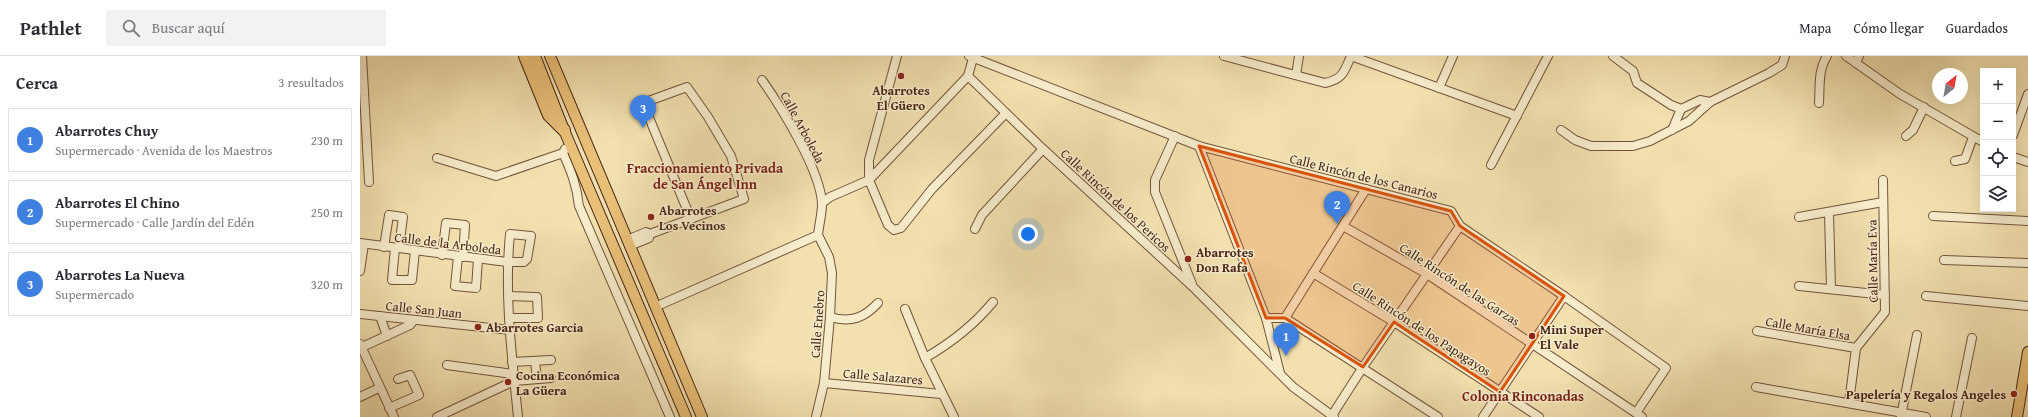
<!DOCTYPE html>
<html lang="es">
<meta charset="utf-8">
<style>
:root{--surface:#fff;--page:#f2f2f3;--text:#2b2b33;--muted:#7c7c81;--line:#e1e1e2;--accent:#b45309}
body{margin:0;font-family:"Gentium Book Plus",serif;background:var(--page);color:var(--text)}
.controls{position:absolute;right:12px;top:12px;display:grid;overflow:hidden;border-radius:0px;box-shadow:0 4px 16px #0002}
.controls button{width:36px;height:36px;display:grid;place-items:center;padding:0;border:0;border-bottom:1px solid var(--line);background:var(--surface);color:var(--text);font:20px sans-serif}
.compass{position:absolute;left:1572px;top:12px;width:36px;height:36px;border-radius:50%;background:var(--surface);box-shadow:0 4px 16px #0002;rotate:31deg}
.you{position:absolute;left:668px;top:178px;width:14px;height:14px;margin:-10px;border:3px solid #fff;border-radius:50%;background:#1a73e8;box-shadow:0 0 0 6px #1a73e833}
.badge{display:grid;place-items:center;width:26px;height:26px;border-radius:50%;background:var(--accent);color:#fff;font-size:13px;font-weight:700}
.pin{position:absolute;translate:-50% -33px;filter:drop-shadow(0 1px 2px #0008)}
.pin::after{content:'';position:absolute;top:21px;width:14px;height:12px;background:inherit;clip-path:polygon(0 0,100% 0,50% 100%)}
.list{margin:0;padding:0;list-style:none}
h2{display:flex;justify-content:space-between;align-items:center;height:52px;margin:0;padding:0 16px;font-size:17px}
h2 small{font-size:13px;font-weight:400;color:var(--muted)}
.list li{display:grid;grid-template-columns:26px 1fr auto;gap:12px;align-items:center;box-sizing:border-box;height:64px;margin:0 8px 8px;padding:0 8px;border:1px solid var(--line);border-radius:0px}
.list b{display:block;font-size:15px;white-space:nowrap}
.list p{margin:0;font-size:13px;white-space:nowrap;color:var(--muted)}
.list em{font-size:13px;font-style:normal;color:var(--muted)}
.icon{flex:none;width:22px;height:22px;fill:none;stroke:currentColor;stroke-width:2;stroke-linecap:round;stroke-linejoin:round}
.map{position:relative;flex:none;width:1668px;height:361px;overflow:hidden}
header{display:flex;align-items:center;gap:24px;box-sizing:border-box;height:56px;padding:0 20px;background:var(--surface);border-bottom:1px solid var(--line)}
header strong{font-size:19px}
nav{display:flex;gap:22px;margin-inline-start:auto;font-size:14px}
.search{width:280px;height:36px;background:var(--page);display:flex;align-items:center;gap:10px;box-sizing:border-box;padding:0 14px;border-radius:0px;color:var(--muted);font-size:15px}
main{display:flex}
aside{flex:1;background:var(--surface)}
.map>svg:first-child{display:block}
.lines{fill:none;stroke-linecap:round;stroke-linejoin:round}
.minor-casing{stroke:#72533d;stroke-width:10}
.major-casing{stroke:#472417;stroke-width:12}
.highway-casing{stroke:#472417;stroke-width:14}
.minor{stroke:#f7eccb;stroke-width:8}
.major{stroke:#e9c078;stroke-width:10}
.highway{stroke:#e9c078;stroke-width:12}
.marked{fill:#d8540d;fill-opacity:0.2;stroke:#d8540d;stroke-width:3;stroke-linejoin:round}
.poi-dot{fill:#8f2418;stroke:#f7eccb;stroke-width:1.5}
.labels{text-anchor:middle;stroke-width:3;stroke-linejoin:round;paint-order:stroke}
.poi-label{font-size:13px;font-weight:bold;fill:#472417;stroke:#f7eccb;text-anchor:start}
.street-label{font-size:13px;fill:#472417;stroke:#f7eccb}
.neighbourhood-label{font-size:14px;font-weight:bold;fill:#7a1f14;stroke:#f7eccb}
</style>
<header>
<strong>Pathlet</strong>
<div class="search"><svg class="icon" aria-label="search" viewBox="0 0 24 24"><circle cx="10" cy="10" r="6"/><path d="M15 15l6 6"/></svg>Buscar aquí</div>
<nav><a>Mapa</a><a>Cómo llegar</a><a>Guardados</a></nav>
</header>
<main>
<aside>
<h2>Cerca<small>3 resultados</small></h2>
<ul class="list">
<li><span class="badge" style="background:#3f7fe0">1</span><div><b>Abarrotes Chuy</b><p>Supermercado · Avenida de los Maestros</p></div><em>230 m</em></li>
<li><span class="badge" style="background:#3f7fe0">2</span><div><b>Abarrotes El Chino</b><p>Supermercado · Calle Jardín del Edén</p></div><em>250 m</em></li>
<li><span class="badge" style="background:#3f7fe0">3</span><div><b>Abarrotes La Nueva</b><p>Supermercado</p></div><em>320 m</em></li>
</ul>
</aside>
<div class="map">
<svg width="1668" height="361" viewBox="0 0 1668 361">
<rect width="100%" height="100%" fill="#f2e1af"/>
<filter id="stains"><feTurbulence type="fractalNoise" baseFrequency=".005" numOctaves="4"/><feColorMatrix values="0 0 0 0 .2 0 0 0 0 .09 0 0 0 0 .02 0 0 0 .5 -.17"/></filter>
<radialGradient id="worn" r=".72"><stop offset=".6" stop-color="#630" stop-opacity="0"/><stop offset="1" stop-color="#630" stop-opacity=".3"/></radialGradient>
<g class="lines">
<g class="minor-casing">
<g id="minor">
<polyline points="2,0 9,126"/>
<polyline points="537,0 509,104 509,124 528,169 534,174 541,172 572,133 646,57"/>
<polyline points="609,0 839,90 1091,155 1100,170 1204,240 1306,312 1276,357"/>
<path d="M864,0L965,27C983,23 984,16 991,0L1157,60"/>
<polyline points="1253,0 1273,15 1277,27 1311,49 1321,53 1340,44 1350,46"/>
<polyline points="1486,0 1540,38 1623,86"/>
<polyline points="1496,7 1499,0"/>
<polyline points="936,19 939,0"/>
<polyline points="608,20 683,93 832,230 933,331 974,361"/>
<path d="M402,24C421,51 461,115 462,148C462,158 459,169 458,179"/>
<polyline points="1079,32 1093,0"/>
<path d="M1459,47C1460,31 1458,14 1467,0"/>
<polyline points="1201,74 1215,84 1231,90 1273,90 1290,85 1329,65 1350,46 1409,17 1422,9 1425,0"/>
<polyline points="1312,74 1321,53"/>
<polyline points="1653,79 1668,38"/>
<polyline points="815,80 795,124 795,136 832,228"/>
<polyline points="1546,80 1553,74 1564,51"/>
<polyline points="839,90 906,262 920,317"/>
<path d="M203,97C211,115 217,130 219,150L310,361"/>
<polyline points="1653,101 1668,106"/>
<polyline points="77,102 136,120 203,97 205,93"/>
<polyline points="1595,105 1605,103 1613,81"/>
<polyline points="1131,109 1188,0"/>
<polyline points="462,147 470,141 509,124 608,20 613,2"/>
<polyline points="1469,157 1471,233"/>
<polyline points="1573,160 1668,165"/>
<polyline points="1439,161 1523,146"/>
<polyline points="983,170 1067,218 1282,361"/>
<polyline points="615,173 622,159 683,93"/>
<polyline points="267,184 286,176 290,178"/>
<path d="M0,187L147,206H164L167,203L171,180L150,178C144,239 152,301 158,361"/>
<polyline points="269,190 289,182 290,178 384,143 371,100 348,61 327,31 283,47 331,163"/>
<polyline points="24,191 29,159 43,161 39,192"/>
<polyline points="35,192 32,224 52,224 55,195"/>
<polyline points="82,199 86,167 105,169 103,201"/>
<polyline points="98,201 95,230 116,232 118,203"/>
<polyline points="1584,204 1668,207"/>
<polyline points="0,215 4,188"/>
<polyline points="953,217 1034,266 1179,361"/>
<polyline points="1439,230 1525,239"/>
<polyline points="149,240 177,241 178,262 150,262"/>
<polyline points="1566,240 1668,250"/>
<polyline points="295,251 458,179"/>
<polyline points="545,253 565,302 594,361"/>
<polyline points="0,258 150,274"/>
<polyline points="20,260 27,280"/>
<path d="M470,261C491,267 504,262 518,247"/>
<polyline points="906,262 925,262 1078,361"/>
<polyline points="925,262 1006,133"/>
<polyline points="1397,275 1496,292"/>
<polyline points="0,288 34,361"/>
<polyline points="0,292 50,269 53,265"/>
<path d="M565,302C591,287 614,269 633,246"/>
<polyline points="175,305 177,323"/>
<polyline points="152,306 191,304"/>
<polyline points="87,309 153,318"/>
<polyline points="464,327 581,338"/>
<polyline points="1396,331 1566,361"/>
<polyline points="0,341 19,332"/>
<polyline points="1489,347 1496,292 1525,256 1523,124"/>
<polyline points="29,352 59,339 50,319 38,323"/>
<polyline points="1541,360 1557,279"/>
<polyline points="77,361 154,325 191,322"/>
<polyline points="456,361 464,327 470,261 472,217 469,201 458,179"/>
<polyline points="971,361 1003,311 1100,170"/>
<polyline points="1123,361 1204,240"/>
<polyline points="1596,361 1612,282"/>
</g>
</g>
<g class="major-casing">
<g id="major">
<polyline points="175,0 204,74 326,361"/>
<polyline points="190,0 342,361"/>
<polyline points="1657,361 1668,296"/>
</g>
</g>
<g class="highway-casing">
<polyline id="highway" points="165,0 189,59 204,74"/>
</g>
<use href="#minor" class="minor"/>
<use href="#major" class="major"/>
<use href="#highway" class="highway"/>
</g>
<path class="marked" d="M839,90L1091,155L1100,170L1204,240L1140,336L1034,266L1003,311L925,262H906Z"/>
<g class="poi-dot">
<circle cx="541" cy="20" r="4"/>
<circle cx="291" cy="161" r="4"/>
<circle cx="828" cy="203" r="4"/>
<circle cx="118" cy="271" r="4"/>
<circle cx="1172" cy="280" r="4"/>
<circle cx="148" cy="326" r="4"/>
<circle cx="1654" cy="338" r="4"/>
</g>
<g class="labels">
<g class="poi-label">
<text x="541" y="39" text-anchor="middle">Abarrotes<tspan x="541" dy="15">El Güero</tspan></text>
<text x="299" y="159">Abarrotes<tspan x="299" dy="15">Los Vecinos</tspan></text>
<text x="836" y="201">Abarrotes<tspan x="836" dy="15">Don Rafa</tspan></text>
<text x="126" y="276">Abarrotes Garcia</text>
<text x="1180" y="278">Mini Super<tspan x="1180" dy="15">El Vale</tspan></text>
<text x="156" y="324">Cocina Económica<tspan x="156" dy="15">La Güera</tspan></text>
<text x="1646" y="343" text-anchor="end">Papelería y Regalos Angeles</text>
</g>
<g class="street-label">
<text transform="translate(443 71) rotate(62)" y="5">Calle Arboleda</text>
<text transform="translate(1004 120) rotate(14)" y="5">Calle Rincón de los Canarios</text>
<text transform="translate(756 144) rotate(43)" y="5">Calle Rincón de los Pericos</text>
<text transform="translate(88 187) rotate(7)" y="5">Calle de la Arboleda</text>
<text transform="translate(1512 205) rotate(-91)" y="5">Calle María Eva</text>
<text transform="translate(1100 228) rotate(33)" y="5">Calle Rincón de las Garzas</text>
<text transform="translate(64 253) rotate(6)" y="5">Calle San Juan</text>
<text transform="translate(457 268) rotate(-86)" y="5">Calle Enebro</text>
<text transform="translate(1062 272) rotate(33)" y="5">Calle Rincón de los Papagayos</text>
<text transform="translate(1448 272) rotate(10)" y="5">Calle María Elsa</text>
<text transform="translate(523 320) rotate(5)" y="5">Calle Salazares</text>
</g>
<g class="neighbourhood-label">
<text x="345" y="117">Fraccionamiento Privada<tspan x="345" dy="16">de San Ángel Inn</tspan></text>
<text x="1163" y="345">Colonia Rinconadas</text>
</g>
</g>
<rect width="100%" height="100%" filter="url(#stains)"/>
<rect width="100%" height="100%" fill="url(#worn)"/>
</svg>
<div class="controls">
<button>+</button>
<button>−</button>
<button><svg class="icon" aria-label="locate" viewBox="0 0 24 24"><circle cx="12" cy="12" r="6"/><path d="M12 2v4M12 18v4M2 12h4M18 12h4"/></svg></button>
<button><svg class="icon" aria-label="layers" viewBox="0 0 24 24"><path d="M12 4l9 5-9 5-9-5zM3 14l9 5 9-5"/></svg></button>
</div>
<svg class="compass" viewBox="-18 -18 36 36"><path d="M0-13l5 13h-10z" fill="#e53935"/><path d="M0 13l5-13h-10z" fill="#7c7c81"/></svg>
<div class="you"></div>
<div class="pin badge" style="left:926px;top:300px;background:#3f7fe0">1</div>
<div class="pin badge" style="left:977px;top:168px;background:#3f7fe0">2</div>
<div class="pin badge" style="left:283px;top:72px;background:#3f7fe0">3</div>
</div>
</main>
